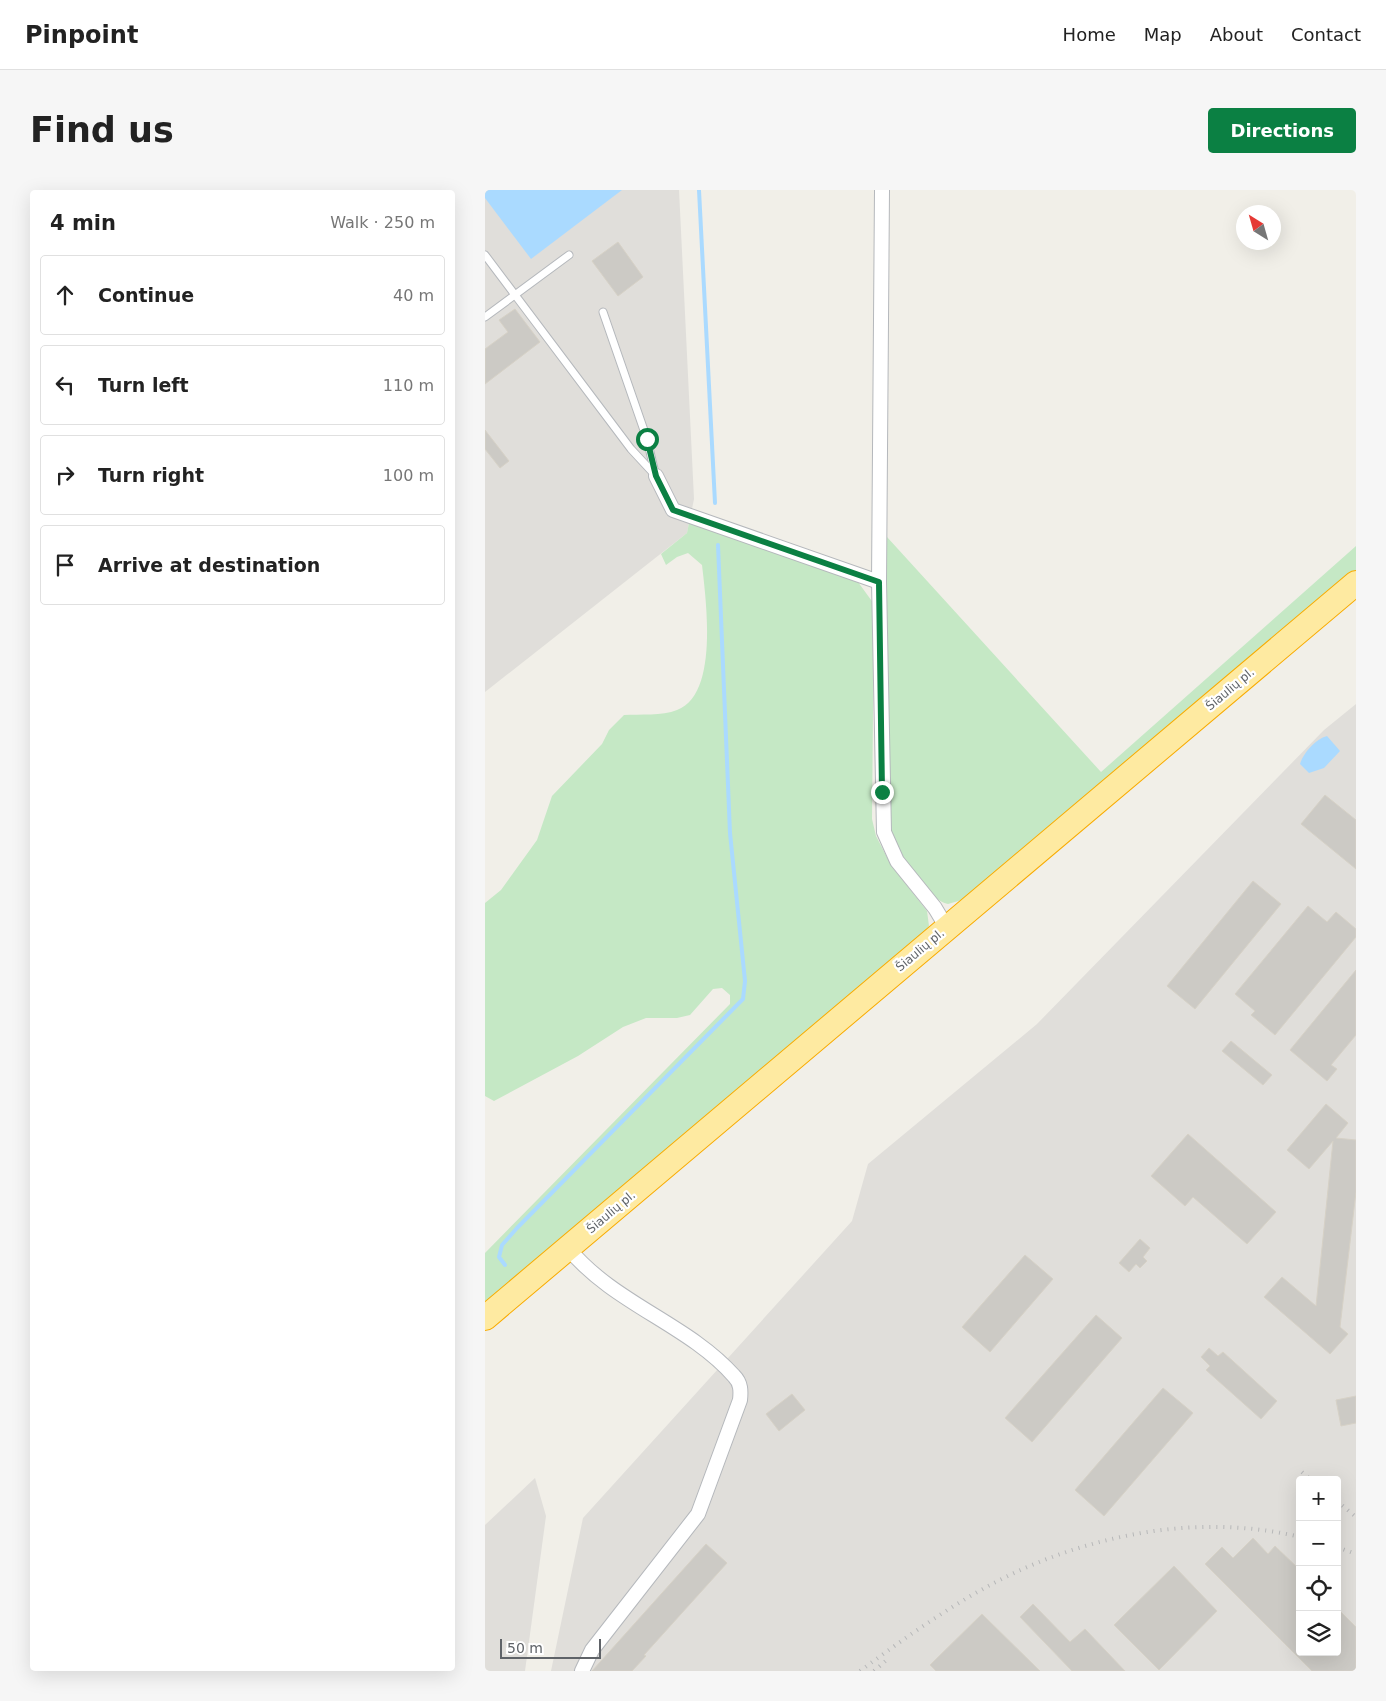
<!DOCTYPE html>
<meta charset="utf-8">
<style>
:root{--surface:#fff;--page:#f6f6f6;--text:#222;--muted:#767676;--line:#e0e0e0;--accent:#0b8043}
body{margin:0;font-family:"DejaVu Sans",sans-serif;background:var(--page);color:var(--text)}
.controls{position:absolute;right:15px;bottom:15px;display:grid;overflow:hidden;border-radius:5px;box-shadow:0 5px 20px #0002}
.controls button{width:45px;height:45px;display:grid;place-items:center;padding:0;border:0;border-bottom:1px solid var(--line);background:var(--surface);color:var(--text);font:25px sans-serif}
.compass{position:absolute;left:751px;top:15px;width:45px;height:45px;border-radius:50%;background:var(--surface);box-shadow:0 5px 20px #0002;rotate:323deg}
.scale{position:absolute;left:15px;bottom:12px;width:101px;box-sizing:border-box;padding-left:5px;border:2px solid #5f6368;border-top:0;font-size:14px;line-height:18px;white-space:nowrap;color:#5f6368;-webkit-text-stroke:4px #fff;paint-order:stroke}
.stop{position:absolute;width:15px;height:15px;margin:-11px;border:4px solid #0b8043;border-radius:50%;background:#fff}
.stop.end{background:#0b8043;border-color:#fff;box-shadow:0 1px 5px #0008}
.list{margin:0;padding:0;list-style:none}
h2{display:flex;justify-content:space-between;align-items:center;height:65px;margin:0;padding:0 20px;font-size:21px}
h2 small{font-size:16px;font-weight:400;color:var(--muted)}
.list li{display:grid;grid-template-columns:32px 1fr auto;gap:15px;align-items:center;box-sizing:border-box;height:80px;margin:0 10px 10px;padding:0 10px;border:1px solid var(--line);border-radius:5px}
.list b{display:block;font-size:19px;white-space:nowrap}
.list em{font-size:16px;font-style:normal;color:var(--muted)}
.icon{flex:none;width:28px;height:28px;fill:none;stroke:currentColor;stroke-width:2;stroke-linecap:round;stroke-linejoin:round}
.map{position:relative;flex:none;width:871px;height:1481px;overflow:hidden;border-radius:5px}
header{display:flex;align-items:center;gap:30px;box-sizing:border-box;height:70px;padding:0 25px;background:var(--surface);border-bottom:1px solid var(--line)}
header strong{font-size:24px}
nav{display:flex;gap:28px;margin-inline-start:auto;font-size:18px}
.intro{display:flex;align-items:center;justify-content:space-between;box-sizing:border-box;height:120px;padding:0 30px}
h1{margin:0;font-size:35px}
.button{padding:12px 22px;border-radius:5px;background:var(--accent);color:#fff;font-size:18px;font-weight:700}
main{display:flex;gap:30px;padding:0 30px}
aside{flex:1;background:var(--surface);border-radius:5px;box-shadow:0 5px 20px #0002}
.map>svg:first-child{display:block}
.industrial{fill:#e0deda;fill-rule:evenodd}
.green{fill:#c5e8c5}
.water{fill:#aadaff}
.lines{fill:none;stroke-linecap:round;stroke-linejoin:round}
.stream{stroke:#aadaff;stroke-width:4}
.building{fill:#cccac5;stroke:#d6d1c6}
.service-casing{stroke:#b5b8bc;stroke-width:9}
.minor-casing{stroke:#b5b8bc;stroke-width:16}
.trunk-casing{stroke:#f9ab00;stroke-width:26}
.service{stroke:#fff;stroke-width:7}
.minor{stroke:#fff;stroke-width:14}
.trunk{stroke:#feeaa1;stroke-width:24}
.rail{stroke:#b6b7b8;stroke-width:4;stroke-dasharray:1 6;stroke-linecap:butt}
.route{stroke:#0b8043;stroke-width:6}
.labels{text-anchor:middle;stroke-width:4.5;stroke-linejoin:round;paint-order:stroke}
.street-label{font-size:12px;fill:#5f6368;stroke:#fff}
</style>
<header>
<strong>Pinpoint</strong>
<nav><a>Home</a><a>Map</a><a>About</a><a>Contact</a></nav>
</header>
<div class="intro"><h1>Find us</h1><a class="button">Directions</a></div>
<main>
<aside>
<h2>4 min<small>Walk · 250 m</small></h2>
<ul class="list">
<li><svg class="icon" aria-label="ahead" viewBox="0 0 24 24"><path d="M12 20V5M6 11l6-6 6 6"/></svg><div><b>Continue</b></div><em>40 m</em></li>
<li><svg class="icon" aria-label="left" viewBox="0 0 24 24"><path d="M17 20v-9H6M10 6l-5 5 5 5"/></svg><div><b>Turn left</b></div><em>110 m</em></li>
<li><svg class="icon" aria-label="right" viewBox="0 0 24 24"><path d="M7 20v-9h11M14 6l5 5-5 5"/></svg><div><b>Turn right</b></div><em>100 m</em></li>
<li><svg class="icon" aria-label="arrive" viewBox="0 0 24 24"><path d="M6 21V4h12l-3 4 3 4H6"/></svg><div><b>Arrive at destination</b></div></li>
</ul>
</aside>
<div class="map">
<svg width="871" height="1481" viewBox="0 0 871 1481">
<rect width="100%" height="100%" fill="#f1efe8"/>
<g class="industrial">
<polygon points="0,0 194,0 209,309 202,343 0,502"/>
<path d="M871,514V1481H66L98,1328L367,1031L383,974L552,834L839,540ZM815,1290H852V1462H815Z"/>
<polygon points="50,1288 61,1326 40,1481 0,1481 0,1335"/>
</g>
<g class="green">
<path d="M204,333L366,388L373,392L389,414L387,629L391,646L406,675L442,721L444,736L439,744L0,1114V1063L245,814V805L237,798L228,799L205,825L192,828H161L138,837L93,866L9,911L0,906V713L16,700L52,650L67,606L117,554L124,540L139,525C155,524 177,526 192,520C234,505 221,410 217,375L203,363L192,367L181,375L176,364L202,343Z"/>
<path d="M402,347L616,582L871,356V380L480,709L463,714C445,711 418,670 410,653C404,640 403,627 402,614Z"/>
</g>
<g class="water">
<polygon points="0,0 137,0 46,69 0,8"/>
<path d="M842,546L855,561L839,578L824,583L815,574C818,563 831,549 842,546Z"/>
</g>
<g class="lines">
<g class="stream">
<polyline points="214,0 230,313"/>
<polyline points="20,1075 14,1067 17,1055 32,1038 258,809 260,791 245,643 233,355"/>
</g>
</g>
<g class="building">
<polygon points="133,52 158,87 133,106 107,71"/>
<polygon points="30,119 55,152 0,194 0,159 23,142 14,130"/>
<polygon points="0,240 24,271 15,278 0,259"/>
<polygon points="840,605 871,630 871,679 816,634"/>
<polygon points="768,691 796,714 710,819 682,796"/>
<polygon points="823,716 842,732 851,722 871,739 871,747 790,845 766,825 770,821 750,804"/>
<polygon points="871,780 871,845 846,875 852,879 842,891 805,860"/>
<polygon points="746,851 787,885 778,895 737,861"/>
<polygon points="841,914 863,933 851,948 871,950 871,1002 855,1137 863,1144 845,1164 779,1107 797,1087 831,1116 848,951 824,979 802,960"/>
<polygon points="703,944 791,1022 762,1054 708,1007 700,1016 666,986"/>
<polygon points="655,1049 665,1058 658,1067 662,1071 655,1078 651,1074 644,1082 634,1073"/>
<polygon points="540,1065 568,1089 505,1162 477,1137"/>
<polygon points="611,1125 637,1148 547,1252 520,1228"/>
<polygon points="724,1158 733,1166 738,1162 792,1211 776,1229 721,1180 725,1176 716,1167"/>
<polygon points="678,1198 708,1223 619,1326 590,1300"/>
<polygon points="307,1204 320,1220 294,1241 281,1224"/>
<polygon points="871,1206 871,1233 856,1236 851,1210"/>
<polygon points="768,1348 783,1364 790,1356 815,1380 815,1462 852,1462 852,1418 871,1437 871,1481 827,1481 720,1374 737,1357 748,1368"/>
<polygon points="221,1354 242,1373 159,1465 161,1466 147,1481 107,1481"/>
<polygon points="689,1376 732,1421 674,1480 629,1435"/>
<polygon points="548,1414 585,1452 600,1439 640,1481 587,1481 535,1427"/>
<polygon points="497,1424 555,1481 451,1481 445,1475"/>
</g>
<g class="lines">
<g class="service-casing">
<g id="service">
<polyline points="0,65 146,259 171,286"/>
<polyline points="118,122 162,249 170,283"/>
<polyline points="0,127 84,65"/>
</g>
</g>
<g class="minor-casing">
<g id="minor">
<polyline points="397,0 394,392 399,642 412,671 450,718 462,738"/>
<polyline points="171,286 188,320 394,392"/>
<path d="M83,1058C129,1114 203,1134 249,1186C256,1193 256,1201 255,1210L213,1324L107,1460L97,1481"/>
</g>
</g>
<g class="trunk-casing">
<polyline id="trunk" points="0,1128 871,393"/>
</g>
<use href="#service" class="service"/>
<use href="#minor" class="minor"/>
<use href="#trunk" class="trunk"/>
<g class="rail">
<polyline points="817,1282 826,1290"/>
<polyline points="852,1311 871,1327"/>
<polyline points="852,1357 871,1364"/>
<path d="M375,1481C424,1445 474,1409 529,1383C617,1342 720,1324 815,1347"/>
<polyline points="389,1481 404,1468"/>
</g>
</g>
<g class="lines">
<polyline class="route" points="162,249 171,286 188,320 394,392 397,602"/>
</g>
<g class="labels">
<g class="street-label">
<text transform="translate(745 499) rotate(-40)" y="4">Šiaulių pl.</text>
<text transform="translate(435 760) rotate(-40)" y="4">Šiaulių pl.</text>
<text transform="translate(126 1022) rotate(-40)" y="4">Šiaulių pl.</text>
</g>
</g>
</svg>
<div class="controls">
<button>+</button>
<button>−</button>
<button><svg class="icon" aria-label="locate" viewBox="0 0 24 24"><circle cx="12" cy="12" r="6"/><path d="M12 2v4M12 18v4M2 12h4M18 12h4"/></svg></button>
<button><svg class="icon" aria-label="layers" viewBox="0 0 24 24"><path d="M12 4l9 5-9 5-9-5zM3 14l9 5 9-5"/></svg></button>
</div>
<svg class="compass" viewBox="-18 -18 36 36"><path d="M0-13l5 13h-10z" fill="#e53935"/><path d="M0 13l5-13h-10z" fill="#767676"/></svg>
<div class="scale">50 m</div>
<div class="stop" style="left:162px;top:249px"></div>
<div class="stop end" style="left:397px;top:602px"></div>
</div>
</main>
